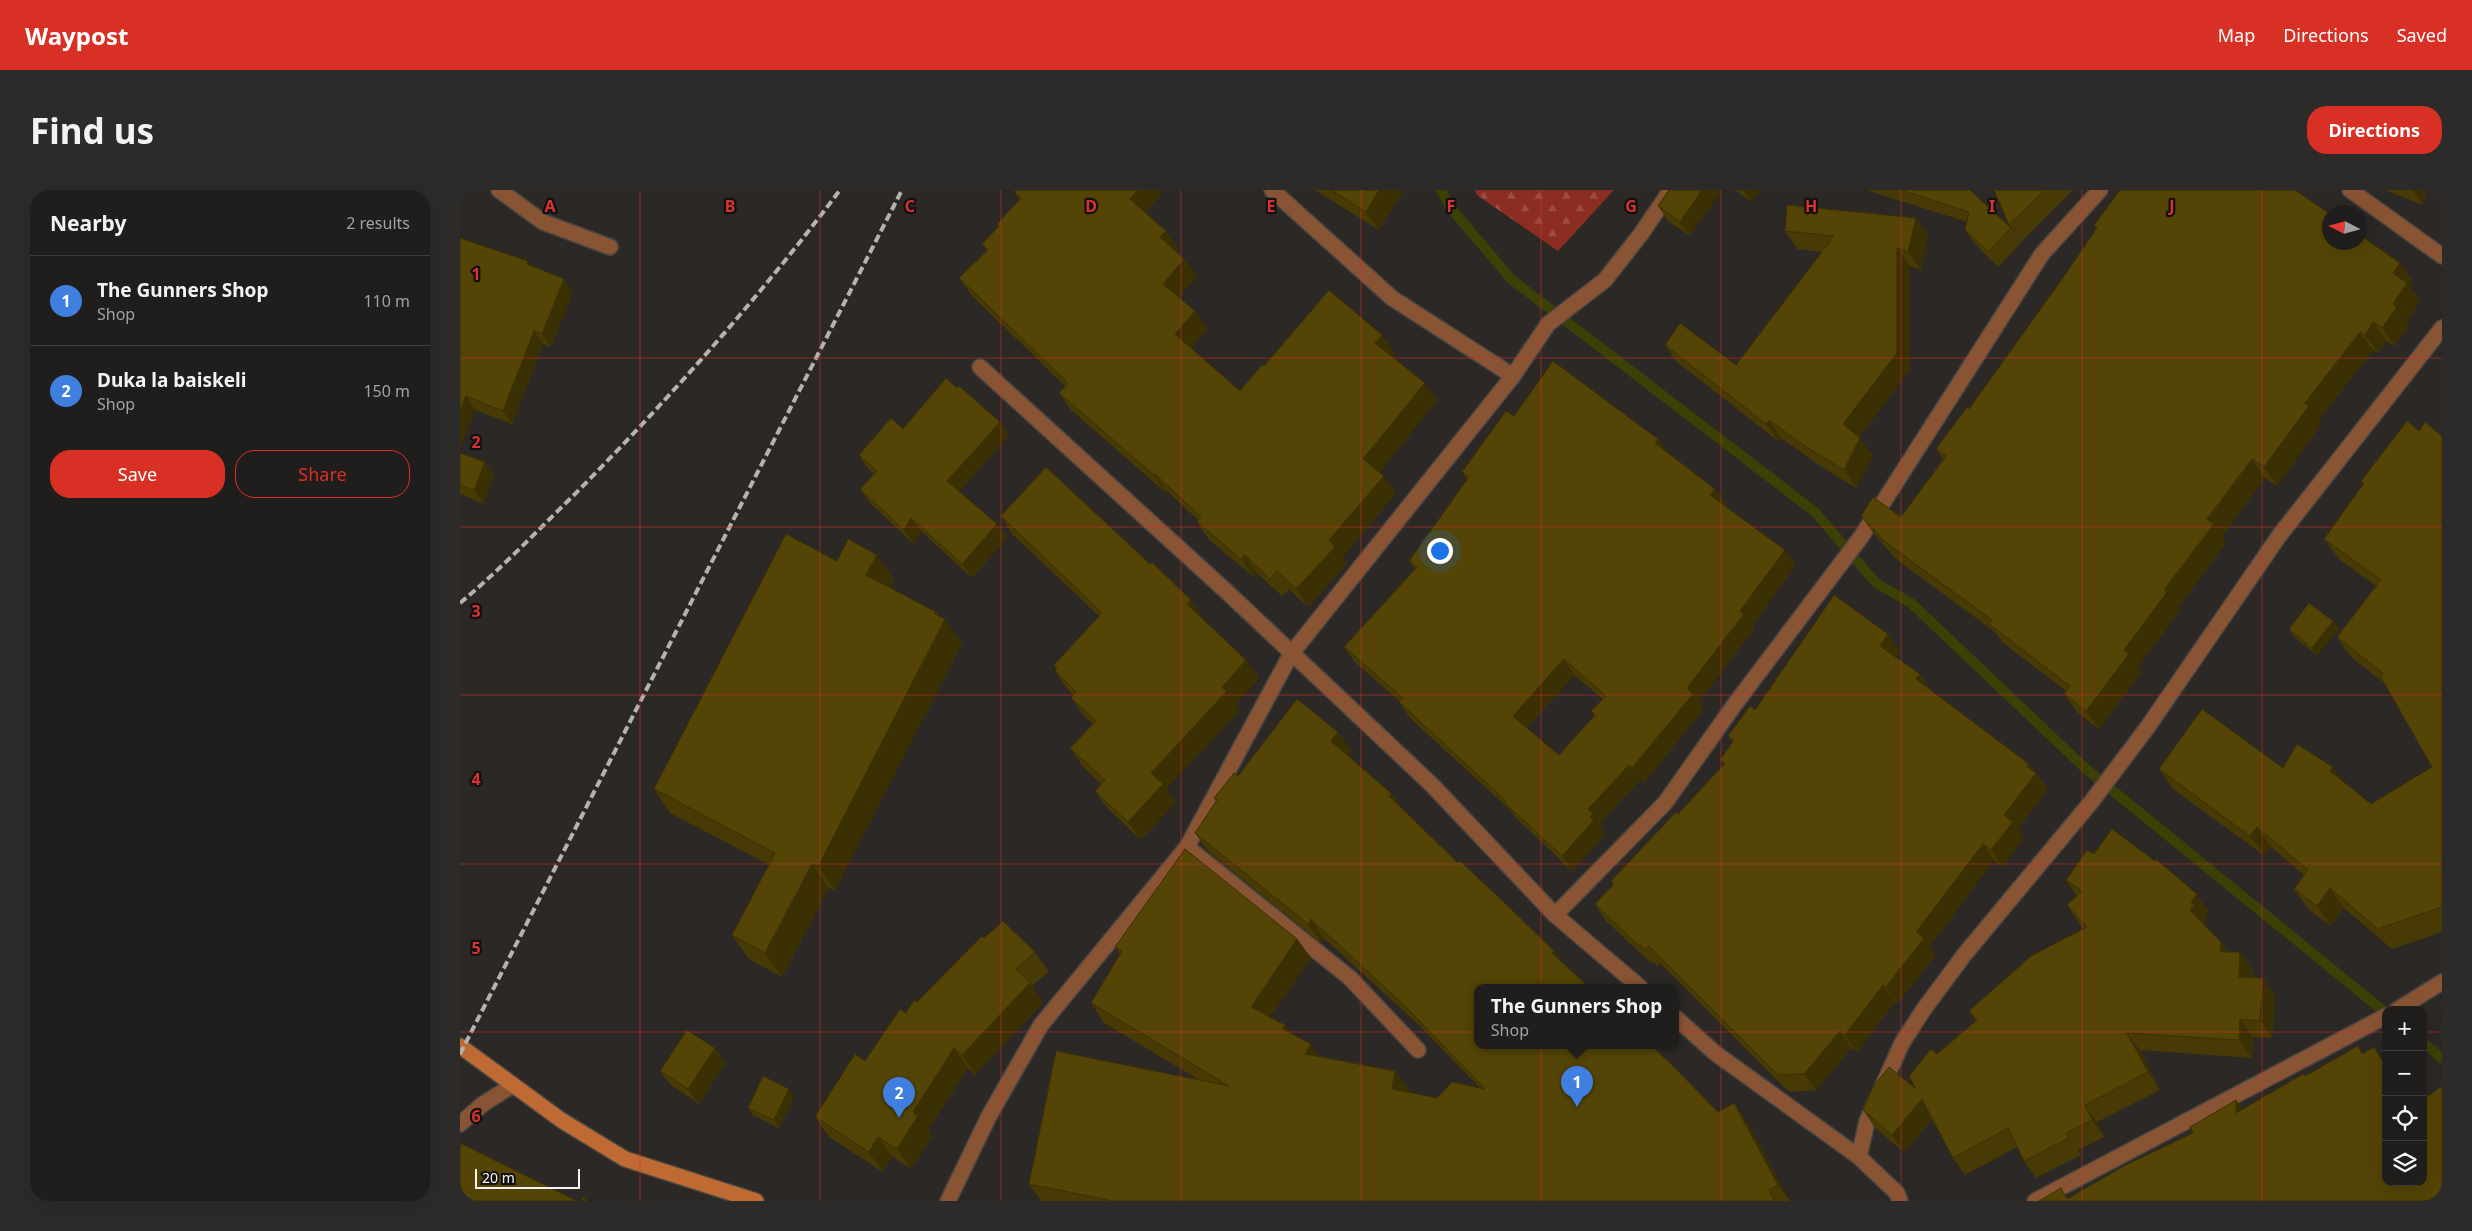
<!DOCTYPE html>
<meta charset="utf-8">
<style>
:root{--surface:#201e1c;--page:#2d2b29;--text:#f1f3f6;--muted:#a2a2a3;--line:#3d3c3b;--accent:#d93025}
body{margin:0;font-family:"Noto Sans",sans-serif;background:var(--page);color:var(--text)}
.controls{position:absolute;right:15px;bottom:15px;display:grid;overflow:hidden;border-radius:10px;box-shadow:0 5px 20px #0002}
.controls button{width:45px;height:45px;display:grid;place-items:center;padding:0;border:0;border-bottom:1px solid var(--line);background:var(--surface);color:var(--text);font:25px sans-serif}
.compass{position:absolute;left:1862px;top:15px;width:45px;height:45px;border-radius:50%;background:var(--surface);box-shadow:0 5px 20px #0002;rotate:276deg}
.scale{position:absolute;left:15px;bottom:12px;width:105px;box-sizing:border-box;padding-left:5px;border:2px solid #f6f4f2;border-top:0;font-size:14px;line-height:18px;white-space:nowrap;color:#f6f4f2;-webkit-text-stroke:4px #12110f;paint-order:stroke}
.you{position:absolute;left:979px;top:360px;width:18px;height:18px;margin:-12px;border:4px solid #fff;border-radius:50%;background:#1a73e8;box-shadow:0 0 0 8px #1a73e833}
.badge{display:grid;place-items:center;width:32px;height:32px;border-radius:50%;background:var(--accent);color:#fff;font-size:16px;font-weight:700}
.pin{position:absolute;translate:-50% -41px;filter:drop-shadow(0 1px 2px #0008)}
.pin::after{content:'';position:absolute;top:26px;width:18px;height:15px;background:inherit;clip-path:polygon(0 0,100% 0,50% 100%)}
.popup{position:absolute;left:1014px;top:794px;width:205px;height:65px;box-sizing:border-box;display:grid;place-content:center;border-radius:10px;background:var(--surface);filter:drop-shadow(0 1px 4px #0005);font-size:16px;white-space:nowrap;color:var(--muted)}
.popup b{font-size:19px;color:var(--text)}
.popup::after{content:'';position:absolute;left:50%;top:100%;margin-left:-10px;border:10px solid transparent;border-top-color:var(--surface)}
.list{margin:0;padding:0;list-style:none}
h2{display:flex;justify-content:space-between;align-items:center;height:65px;margin:0;padding:0 20px;font-size:21px}
h2 small{font-size:16px;font-weight:400;color:var(--muted)}
.list li{display:grid;grid-template-columns:32px 1fr auto;gap:15px;align-items:center;box-sizing:border-box;height:90px;padding:0 20px;border-top:1px solid var(--line)}
.list b{display:block;font-size:19px;white-space:nowrap}
.list p{margin:0;font-size:16px;white-space:nowrap;color:var(--muted)}
.list em{font-size:16px;font-style:normal;color:var(--muted)}
.actions{display:flex;gap:10px;padding:15px 20px}
.actions a{flex:1;padding:11px 0;border:1px solid var(--accent);border-radius:20px;text-align:center;font-size:18px;color:var(--accent)}
.actions .main{background:var(--accent);color:#fff}
.icon{flex:none;width:28px;height:28px;fill:none;stroke:currentColor;stroke-width:2;stroke-linecap:round;stroke-linejoin:round}
.map{position:relative;flex:none;width:1982px;height:1011px;overflow:hidden;border-radius:20px}
header{display:flex;align-items:center;gap:30px;box-sizing:border-box;height:70px;padding:0 25px;background:var(--accent);color:#fff}
header strong{font-size:24px}
nav{display:flex;gap:28px;margin-inline-start:auto;font-size:18px}
.intro{display:flex;align-items:center;justify-content:space-between;box-sizing:border-box;height:120px;padding:0 30px}
h1{margin:0;font-size:35px}
.button{padding:12px 22px;border-radius:20px;background:var(--accent);color:#fff;font-size:18px;font-weight:700}
main{display:flex;gap:30px;padding:0 30px}
aside{flex:1;background:var(--surface);border-radius:20px;box-shadow:0 5px 20px #0002}
.map>svg:first-child{display:block}
.forest{fill:url(#forest-firs)}
.lines{fill:none;stroke-linecap:round;stroke-linejoin:round}
.stream{stroke:#3c4004;stroke-width:10}
.street-casing{stroke:#474542;stroke-width:18}
.secondary-casing{stroke:#474542;stroke-width:18}
.street{stroke:#895433;stroke-width:15}
.secondary{stroke:#bf6a32;stroke-width:15}
.rail{stroke:#b5b2b0;stroke-width:4;stroke-dasharray:8 4;stroke-linecap:butt}
.wall{fill:#483a04;fill-rule:evenodd}
.shaded-wall{fill:#3b3004}
.building{fill:#544405;stroke:#3b3004;fill-rule:evenodd}
.grid{fill:none;stroke:#d83232;stroke-width:1;stroke-opacity:0.55}
.grid-label{font-size:16px;text-anchor:middle;font-weight:bold;fill:#d83232;stroke:#12110f;stroke-width:4.5;stroke-linejoin:round;paint-order:stroke}
</style>
<header>
<strong>Waypost</strong>
<nav><a>Map</a><a>Directions</a><a>Saved</a></nav>
</header>
<div class="intro"><h1>Find us</h1><a class="button">Directions</a></div>
<main>
<aside>
<h2>Nearby<small>2 results</small></h2>
<ul class="list">
<li><span class="badge" style="background:#3f7fe0">1</span><div><b>The Gunners Shop</b><p>Shop</p></div><em>110 m</em></li>
<li><span class="badge" style="background:#3f7fe0">2</span><div><b>Duka la baiskeli</b><p>Shop</p></div><em>150 m</em></li>
</ul>
<div class="actions"><a class="main">Save</a><a>Share</a></div>
</aside>
<div class="map">
<svg width="1982" height="1011" viewBox="0 0 1982 1011">
<defs>
<pattern id="forest-firs" width="22" height="20" patternUnits="userSpaceOnUse" patternTransform="scale(1.25)"><rect width="22" height="20" fill="#8b2e21"/><path d="M5 1l3.5 6h-7zM16 11l3.5 6h-7z" fill="#9c4d42"/></pattern>
</defs>
<rect width="100%" height="100%" fill="#2b2825"/>
<polygon class="forest" points="1015,0 1154,0 1098,61 1017,5"/>
<g class="lines">
<g class="stream">
<polyline points="981,0 990,17 1051,89 1355,322 1416,393 1451,413 1625,578 1926,823"/>
<polyline points="1963,853 1982,868"/>
</g>
<g class="street-casing">
<g id="street">
<polyline points="39,0 83,32 150,57"/>
<polyline points="812,0 932,108 1053,186"/>
<polyline points="1890,0 1982,66"/>
<polyline points="520,177 766,401 972,595 1095,725 1181,798"/>
<polyline points="727,657 890,788 958,860"/>
<polyline points="1095,725 1205,613 1275,514 1401,347 1582,64 1640,0"/>
<polyline points="1937,820 1982,792"/>
<polyline points="1216,828 1255,863 1399,967"/>
<polyline points="0,934 23,914 53,895"/>
<polyline points="488,1011 529,926 581,835 727,657 831,464 1053,186 1088,134 1145,90 1181,44 1211,0"/>
<polyline points="1440,1011 1437,1003 1399,967 1407,931 1442,853 1464,819 1504,765 1632,611 1687,538 1819,346 1982,138"/>
<polyline points="1575,1011 1926,826"/>
</g>
</g>
<g class="secondary-casing">
<polyline id="secondary" points="0,856 101,930 165,969 296,1011"/>
</g>
<use href="#street" class="street"/>
<use href="#secondary" class="secondary"/>
<g class="rail">
<path d="M0,413C40,380 76,342 113,306C208,210 299,108 380,0"/>
<polyline points="0,864 442,0"/>
</g>
</g>
<g class="wall">
<polygon points="556,0 705,0 685,23 718,58 716,61 724,69 737,86 719,107 747,139 731,158 780,201 804,176 922,145 934,163 932,166 977,210 919,282 936,303 882,368 887,374 848,417 829,399 822,406 797,383 794,387 749,350 737,332 738,330 707,301 706,303 611,220 599,203 605,196 512,106 499,88 527,60 522,54 539,37 537,34 560,10 554,2"/>
<polygon points="855,0 944,0 919,40"/>
<polygon points="1209,0 1230,46 1208,31 1198,16"/>
<polygon points="1275,0 1300,0 1292,12"/>
<polygon points="1406,0 1510,0 1551,38 1561,53 1538,77 1515,54 1505,40 1507,32"/>
<polygon points="1534,0 1613,0 1561,52 1549,35"/>
<polygon points="1925,0 1966,0 1963,15"/>
<polygon points="1456,28 1468,46 1461,80 1450,76 1450,180 1399,247 1413,266 1396,298 1359,275 1321,248 1318,251 1217,172 1205,155 1276,175 1362,62 1337,59 1325,41"/>
<polygon points="1634,35 1940,73 1953,91 1950,96 1960,111 1947,131 1949,135 1935,156 1926,151 1918,163 1913,160 1859,230 1862,234 1817,296 1805,288 1762,346 1766,353 1718,417 1720,420 1678,477 1682,482 1639,539 1617,522 1604,504 1606,501 1542,452 1535,442 1436,369 1414,344 1401,326 1441,327 1483,269 1476,259 1509,219 1600,92 1636,39"/>
<polygon points="3,49 71,76 113,102 91,157 83,154 52,234 15,220 0,258"/>
<path d="M1054,226L1198,249L1207,262L1255,299L1266,314L1265,315L1336,375L1292,436L1294,439L1239,511L1244,519L1183,594L1180,590L1140,633L1144,639L1142,641L1145,645L1112,681L1056,628L1049,619L950,528L939,512H940L895,472L884,457L955,379L949,371L1007,289L1002,282ZM1114,485L1143,509L1131,521L1135,526L1099,565L1067,538Z"/>
<polygon points="443,239 549,245 499,302 537,334 547,348 512,388 461,341 454,354 410,313 400,299 414,284 408,279 399,265"/>
<polygon points="1959,241 1982,246 1982,742 1932,759 1884,718 1871,736 1848,719 1834,699 1844,685 1811,657 1805,666 1713,599 1699,579 1823,578 1884,592 1911,614 1972,577 1924,493 1891,467 1877,447 1916,396 1879,369 1864,349 1903,294 1901,291"/>
<polygon points="0,263 34,285 24,314 0,304"/>
<polygon points="541,326 690,374 731,410 743,428 743,429 786,470 799,488 776,514 780,520 706,599 716,612 681,650 648,619 635,601 641,594 623,577 610,558 633,534 624,526 611,508 613,505 608,500 595,481 639,426 553,345"/>
<polygon points="417,365 434,389 429,398 476,422 502,453 375,700 369,698 322,787 289,769 272,745 309,675 210,623 194,599 377,371"/>
<polygon points="1873,431 1879,439 1857,465 1834,447 1829,439"/>
<polygon points="1440,461 1435,467 1460,484 1471,501 1569,574 1588,599 1558,639 1564,648 1542,677 1534,670 1470,756 1476,765 1437,814 1435,812 1397,862 1391,858 1356,900 1329,902 1200,773 1197,776 1192,771 1191,773 1146,731 1135,714 1153,694 1151,691 1218,624 1264,575 1260,570 1272,552 1268,546 1295,520"/>
<polygon points="892,561 888,566 932,604 943,619 998,673 1094,761 1102,772 1258,922 1274,913 1287,932 1330,1011 581,1011 569,994 741,891 644,833 631,813 660,764 655,757 837,749 851,768 810,827 825,835 830,843 859,866 935,881 949,900 949,902 977,908 1019,897 961,837 864,748 861,753 749,662 735,643 756,611 754,608 778,586"/>
<polygon points="1634,664 1749,721 1744,728 1747,732 1744,735 1768,762 1780,762 1793,780 1792,788 1803,788 1815,806 1812,848 1793,847 1792,868 1680,860 1700,900 1637,932 1644,947 1618,960 1621,965 1576,988 1564,971 1557,957 1505,985 1493,968 1472,929 1444,962 1415,938 1403,920 1456,899 1477,864 1516,831 1509,821 1624,739 1619,733 1607,715 1617,706 1606,690"/>
<polygon points="524,748 575,762 589,782 572,796 583,813 515,885 508,878 468,940 472,946 451,979 432,966 423,982 369,947 355,927 405,871 446,823"/>
<polygon points="255,858 265,873 239,914 211,895 200,881"/>
<polygon points="329,899 334,907 319,938 293,925 288,918"/>
</g>
<g class="shaded-wall">
<polygon points="678,0 705,0 682,26 670,9"/>
<polygon points="919,0 944,0 919,40 906,22"/>
<polygon points="1242,0 1262,0 1230,46 1220,32"/>
<polygon points="1283,0 1300,0 1292,12"/>
<polygon points="1953,0 1966,0 1963,15"/>
<polygon points="1456,28 1468,46 1461,80 1448,62"/>
<polygon points="706,41 718,58 713,64 700,47"/>
<polygon points="1437,58 1450,76 1450,180 1396,251 1383,234"/>
<polygon points="724,69 737,86 715,111 703,94"/>
<polygon points="1940,73 1953,91 1950,96 1960,111 1947,131 1949,135 1935,156 1922,138 1933,114 1933,83"/>
<polygon points="104,89 113,102 91,157 82,144"/>
<polygon points="735,121 747,139 728,162 715,144"/>
<polygon points="1913,132 1926,151 1918,163 1905,145"/>
<polygon points="74,141 83,154 52,234 43,221"/>
<polygon points="1900,142 1913,160 1859,230 1862,234 1817,296 1804,277 1845,213"/>
<polygon points="922,145 934,163 928,170 915,153"/>
<polygon points="965,193 977,210 916,287 903,269"/>
<polygon points="6,206 15,220 0,258 0,221"/>
<polygon points="1309,230 1321,248 1318,251 1306,234"/>
<polygon points="540,232 549,245 496,305 487,291"/>
<polygon points="1400,248 1413,266 1396,298 1384,280"/>
<polygon points="1198,249 1209,264 1195,253"/>
<polygon points="1792,269 1805,288 1762,346 1766,353 1718,417 1720,420 1678,477 1682,482 1639,539 1626,521 1747,329"/>
<polygon points="25,272 34,285 24,314 14,300"/>
<polygon points="695,284 707,301 706,303 694,285"/>
<polygon points="924,286 936,303 882,368 887,374 848,417 836,399 869,350"/>
<polygon points="1255,299 1266,314 1261,320 1250,305"/>
<polygon points="451,328 461,341 454,354 444,340"/>
<polygon points="537,334 547,348 512,388 502,374"/>
<polygon points="1325,360 1336,375 1292,436 1294,439 1239,511 1244,519 1183,594 1172,578 1227,498 1280,421"/>
<polygon points="417,365 434,389 422,409 406,385"/>
<polygon points="785,365 797,383 794,387 781,369"/>
<polygon points="731,410 743,428 739,432 727,414"/>
<polygon points="485,429 502,453 375,700 358,677"/>
<polygon points="1873,431 1879,439 1857,465 1852,458"/>
<polygon points="1428,444 1440,461 1431,473 1420,456"/>
<polygon points="1104,469 1114,485 1064,541 1053,526"/>
<polygon points="786,470 799,488 776,514 780,520 706,599 716,612 681,650 668,632 691,583 762,497"/>
<polygon points="1460,484 1471,501 1456,489"/>
<polygon points="878,542 892,561 885,570 871,551"/>
<polygon points="1569,574 1588,599 1558,639 1564,648 1542,677 1531,660 1544,625"/>
<polygon points="1169,575 1180,590 1140,633 1144,639 1142,641 1145,645 1112,681 1102,666 1130,627 1128,619"/>
<polygon points="1873,577 1887,597 1870,581"/>
<polygon points="932,604 945,623 929,606"/>
<polygon points="1797,637 1811,657 1805,666 1790,646"/>
<polygon points="1523,654 1534,670 1470,756 1476,765 1437,814 1426,797 1456,742"/>
<polygon points="352,674 369,698 322,787 305,763"/>
<polygon points="1870,698 1884,718 1871,736 1857,716"/>
<polygon points="1737,704 1749,721 1744,728 1747,732 1742,738 1730,720 1731,712"/>
<polygon points="851,729 864,748 861,753 848,734"/>
<polygon points="837,749 851,768 804,836 791,817"/>
<polygon points="1761,752 1773,769 1760,762"/>
<polygon points="1094,761 1108,780 1092,763"/>
<polygon points="1780,762 1793,780 1791,804 1779,787"/>
<polygon points="1803,788 1815,806 1812,848 1800,831"/>
<polygon points="570,793 583,813 515,885 502,865"/>
<polygon points="1423,795 1435,812 1397,862 1385,845"/>
<polygon points="1780,829 1793,847 1792,868 1779,850"/>
<polygon points="825,835 838,855 823,839"/>
<polygon points="1380,841 1391,858 1356,900 1344,884"/>
<polygon points="1667,843 1680,860 1700,900 1688,882"/>
<polygon points="851,854 864,873 845,864"/>
<polygon points="1914,857 1926,874 1926,877"/>
<polygon points="255,858 265,873 239,914 228,899"/>
<polygon points="494,858 508,878 468,940 472,946 451,979 437,959 453,922"/>
<polygon points="935,881 949,900 946,918 932,899"/>
<polygon points="329,899 334,907 319,938 314,930"/>
<polygon points="1462,909 1474,927 1444,962 1432,945"/>
<polygon points="1776,910 1789,928 1776,923"/>
<polygon points="1274,913 1287,932 1330,1011 1318,995"/>
<polygon points="1625,915 1637,932 1644,947 1632,930"/>
<polygon points="418,947 432,966 423,982 409,962"/>
</g>
<g class="building">
<polygon points="556,0 678,0 670,9 706,41 700,47 724,69 703,94 735,121 715,144 780,201 802,175 804,176 869,100 922,145 915,153 965,193 903,269 924,286 869,350 875,357 836,399 817,381 810,389 785,365 781,369 737,332 741,327 695,284 694,285 599,203 607,195 607,192 499,88 528,60 522,54 539,36 537,34 561,8 554,2"/>
<polygon points="871,0 919,0 906,22"/>
<polygon points="1209,0 1242,0 1220,32 1198,16"/>
<polygon points="1441,0 1510,0 1551,38 1528,62 1505,40 1509,22"/>
<polygon points="1534,0 1584,0 1549,35"/>
<polygon points="1660,0 1835,0 1870,24 1870,52 1900,52 1900,45 1940,73 1933,83 1947,93 1933,114 1937,117 1922,138 1913,132 1905,145 1900,142 1845,213 1849,216 1804,277 1792,269 1747,329 1754,334 1704,400 1707,402 1664,460 1669,464 1626,521 1604,504 1610,496 1529,434 1532,430 1424,351 1401,326 1413,307 1441,327 1486,266 1476,259 1507,217 1509,219 1600,92 1637,38 1634,35"/>
<polygon points="1327,15 1456,28 1448,62 1437,58 1437,163 1383,234 1400,248 1384,280 1346,257 1309,230 1306,234 1205,155 1220,133 1276,175 1374,46 1325,41"/>
<polygon points="0,47 3,49 68,71 67,74 104,89 82,144 74,141 43,221 6,206 0,221"/>
<path d="M1093,171L1198,249L1195,253L1255,299L1250,305L1325,360L1280,421L1284,424L1227,498L1233,504L1172,578L1169,575L1128,619L1133,624L1130,627L1134,630L1102,666L1045,613L1046,611L939,512L943,508L884,457L957,377L949,371L1009,287L1002,282L1046,221L1054,226ZM1104,469L1146,506L1131,521L1135,525L1099,565L1053,526Z"/>
<polygon points="486,188 497,198 499,196 540,232 487,291 537,334 502,374 451,328 444,340 400,299 417,281 399,265 431,228 443,239"/>
<polygon points="1947,231 1959,241 1965,232 1982,246 1982,717 1918,739 1870,698 1857,716 1834,699 1848,680 1797,637 1790,646 1699,579 1742,519 1823,578 1837,554 1873,577 1870,581 1911,614 1972,577 1921,487 1923,483 1877,447 1921,390 1864,349 1904,293 1901,291"/>
<polygon points="0,263 25,272 14,300 0,295"/>
<polygon points="586,277 690,374 692,372 731,410 727,414 786,470 762,497 767,501 691,583 703,594 668,632 635,601 645,590 610,558 636,531 611,508 616,502 595,481 597,479 594,475 642,423 541,326"/>
<polygon points="326,344 377,371 388,349 417,365 406,385 476,422 475,424 485,429 358,677 352,674 305,763 272,745 315,663 194,599"/>
<polygon points="1374,405 1428,444 1420,456 1460,484 1456,489 1569,574 1567,577 1576,583 1544,625 1553,632 1531,660 1523,654 1456,742 1464,748 1426,797 1423,795 1385,845 1380,841 1344,884 1318,885 1189,756 1185,759 1181,755 1179,756 1135,714 1154,694 1151,691 1216,622 1218,624 1265,573 1260,570 1274,550 1268,546 1290,516 1295,520"/>
<polygon points="1849,413 1873,431 1852,458 1829,439"/>
<polygon points="837,509 878,542 871,551 932,604 929,606 998,673 1000,671 1048,716 1094,761 1092,763 1130,798 1018,798 1018,856 1192,856 1215,878 1258,922 1274,913 1318,995 1309,1000 1314,1009 1311,1011 653,1011 569,994 596,861 769,896 631,813 662,761 655,757 725,659 837,749 791,817 825,835 823,839 851,854 845,864 935,881 932,899 977,908 992,892 1025,899 947,818 851,729 848,734 735,643 757,610 754,608 774,583 778,586"/>
<polygon points="1652,639 1695,671 1696,669 1737,704 1731,712 1734,715 1730,720 1761,752 1760,762 1780,762 1779,787 1803,788 1800,831 1780,829 1779,850 1667,843 1688,882 1625,915 1632,930 1606,943 1609,948 1564,971 1548,938 1493,968 1462,909 1432,945 1403,920 1413,897 1429,877 1456,899 1449,886 1471,859 1477,864 1517,830 1509,821 1571,766 1627,737 1607,715 1622,701 1606,690 1627,660 1634,664"/>
<polygon points="543,731 575,762 556,779 570,793 502,865 494,858 453,922 458,926 437,959 418,947 409,962 355,927 395,864 405,871 440,819 446,823 454,810 457,812 522,746 524,748"/>
<polygon points="227,840 255,858 228,899 200,881"/>
<polygon points="1898,856 1902,864 1914,857 1926,877 1926,992 1963,992 1963,910 1982,896 1982,1011 1579,1011 1601,998 1607,1009 1664,976 1733,943 1730,937 1776,910 1776,923 1843,884 1845,886"/>
<polygon points="303,886 329,899 314,930 288,918"/>
<polygon points="0,953 117,1011 0,1011"/>
<polygon points="123,1008 129,1011 121,1011"/>
</g>
<path class="grid" d="M180,0V1011M360,0V1011M541,0V1011M721,0V1011M901,0V1011M1081,0V1011M1261,0V1011M1441,0V1011M1622,0V1011M1802,0V1011M0,168H1982M0,337H1982M0,505H1982M0,674H1982M0,842H1926M1963,842H1982"/>
<g class="grid-label">
<text x="90" y="22">A</text>
<text x="270" y="22">B</text>
<text x="450" y="22">C</text>
<text x="631" y="22">D</text>
<text x="811" y="22">E</text>
<text x="991" y="22">F</text>
<text x="1171" y="22">G</text>
<text x="1351" y="22">H</text>
<text x="1532" y="22">I</text>
<text x="1712" y="22">J</text>
<text x="16" y="90">1</text>
<text x="16" y="258">2</text>
<text x="16" y="427">3</text>
<text x="16" y="595">4</text>
<text x="16" y="764">5</text>
<text x="16" y="932">6</text>
</g>
</svg>
<div class="controls">
<button>+</button>
<button>−</button>
<button><svg class="icon" aria-label="locate" viewBox="0 0 24 24"><circle cx="12" cy="12" r="6"/><path d="M12 2v4M12 18v4M2 12h4M18 12h4"/></svg></button>
<button><svg class="icon" aria-label="layers" viewBox="0 0 24 24"><path d="M12 4l9 5-9 5-9-5zM3 14l9 5 9-5"/></svg></button>
</div>
<svg class="compass" viewBox="-18 -18 36 36"><path d="M0-13l5 13h-10z" fill="#e53935"/><path d="M0 13l5-13h-10z" fill="#a2a2a3"/></svg>
<div class="scale">20 m</div>
<div class="you"></div>
<div class="pin badge" style="left:1117px;top:917px;background:#3f7fe0">1</div>
<div class="popup"><b>The Gunners Shop</b>Shop</div>
<div class="pin badge" style="left:439px;top:928px;background:#3f7fe0">2</div>
</div>
</main>
